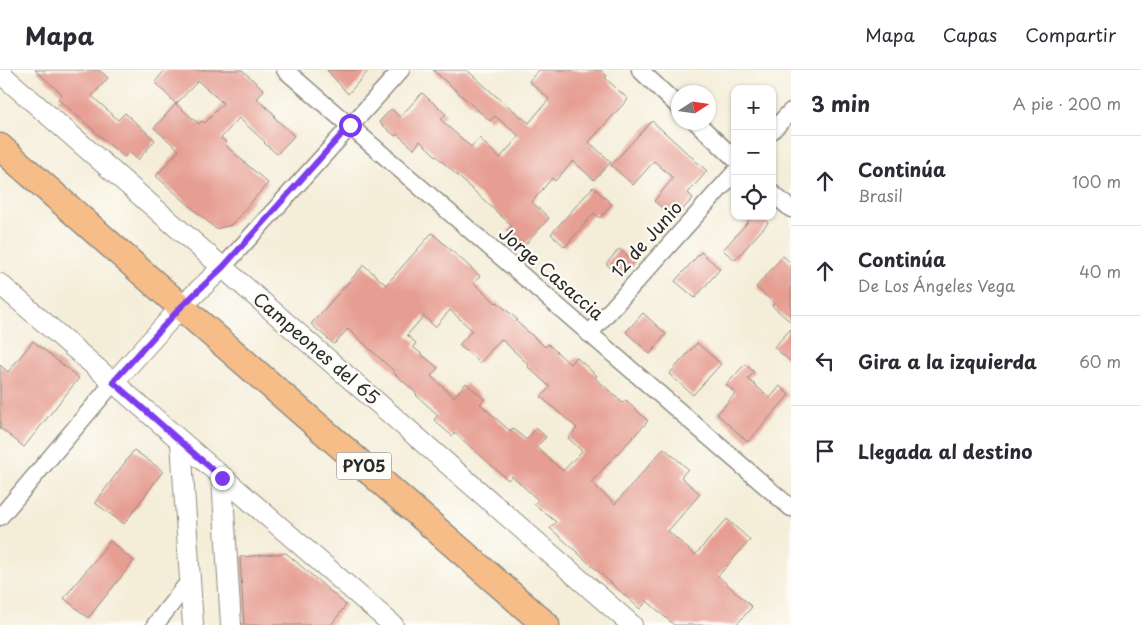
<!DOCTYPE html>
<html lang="es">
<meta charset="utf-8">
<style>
:root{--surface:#fff;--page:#f2f2f3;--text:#2b2b33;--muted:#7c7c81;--line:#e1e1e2}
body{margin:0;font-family:"Playpen Sans",sans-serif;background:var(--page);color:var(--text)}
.controls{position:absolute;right:15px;top:15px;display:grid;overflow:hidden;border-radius:10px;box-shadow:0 1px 4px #0004}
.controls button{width:45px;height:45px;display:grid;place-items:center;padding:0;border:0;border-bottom:1px solid var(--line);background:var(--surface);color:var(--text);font:25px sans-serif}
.compass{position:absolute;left:671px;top:15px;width:45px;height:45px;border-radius:50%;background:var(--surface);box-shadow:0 1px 4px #0004;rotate:78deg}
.stop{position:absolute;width:15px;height:15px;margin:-11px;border:4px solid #7c3aed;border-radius:50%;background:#fff}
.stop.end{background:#7c3aed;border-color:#fff;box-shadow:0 1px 5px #0008}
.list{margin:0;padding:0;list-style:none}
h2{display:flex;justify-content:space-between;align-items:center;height:65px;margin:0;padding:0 20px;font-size:21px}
h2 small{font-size:16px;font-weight:400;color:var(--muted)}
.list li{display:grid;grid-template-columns:32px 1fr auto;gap:15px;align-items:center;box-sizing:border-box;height:90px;padding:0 20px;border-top:1px solid var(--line)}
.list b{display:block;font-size:19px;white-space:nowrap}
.list p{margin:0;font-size:16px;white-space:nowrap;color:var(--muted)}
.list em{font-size:16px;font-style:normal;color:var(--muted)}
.icon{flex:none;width:28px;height:28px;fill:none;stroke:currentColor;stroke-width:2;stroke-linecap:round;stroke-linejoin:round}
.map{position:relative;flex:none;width:791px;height:555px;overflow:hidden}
header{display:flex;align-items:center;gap:30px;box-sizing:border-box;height:70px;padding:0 25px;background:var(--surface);border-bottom:1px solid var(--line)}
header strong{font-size:24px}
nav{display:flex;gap:28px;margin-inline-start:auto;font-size:18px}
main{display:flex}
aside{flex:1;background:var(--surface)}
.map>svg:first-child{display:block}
.building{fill:#e69d92;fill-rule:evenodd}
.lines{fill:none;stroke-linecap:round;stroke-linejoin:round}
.minor-casing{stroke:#908c82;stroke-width:19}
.tertiary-casing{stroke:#908c82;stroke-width:22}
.trunk-casing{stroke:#908c82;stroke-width:29}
.minor{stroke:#fff;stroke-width:16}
.tertiary{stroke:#fff;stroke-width:20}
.trunk{stroke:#f7bd88;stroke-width:26}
.route{stroke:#7c3aed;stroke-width:6}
.labels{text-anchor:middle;stroke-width:4.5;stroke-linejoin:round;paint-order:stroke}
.shield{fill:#fdfcf7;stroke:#6a6a68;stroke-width:1}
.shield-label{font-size:16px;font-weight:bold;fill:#2b2b2b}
.street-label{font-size:18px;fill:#2b2b2b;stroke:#fdfcf7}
</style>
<header>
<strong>Mapa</strong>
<nav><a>Mapa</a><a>Capas</a><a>Compartir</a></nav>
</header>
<main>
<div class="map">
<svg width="791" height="555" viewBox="0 0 791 555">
<rect width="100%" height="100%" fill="#fdfcf7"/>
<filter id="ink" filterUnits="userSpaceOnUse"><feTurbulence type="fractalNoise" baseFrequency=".02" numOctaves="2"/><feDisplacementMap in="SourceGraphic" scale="10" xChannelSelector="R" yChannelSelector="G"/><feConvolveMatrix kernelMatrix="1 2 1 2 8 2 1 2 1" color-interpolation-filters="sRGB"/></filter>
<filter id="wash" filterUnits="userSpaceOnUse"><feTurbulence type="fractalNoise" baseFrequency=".0096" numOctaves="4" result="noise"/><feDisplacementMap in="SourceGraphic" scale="20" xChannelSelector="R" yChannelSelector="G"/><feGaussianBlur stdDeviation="1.12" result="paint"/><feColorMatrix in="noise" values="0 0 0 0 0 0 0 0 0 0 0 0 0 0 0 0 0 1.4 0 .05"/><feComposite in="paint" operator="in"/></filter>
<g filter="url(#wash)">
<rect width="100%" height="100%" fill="#f4edd8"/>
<g id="blocks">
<g class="building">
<polygon points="35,0 99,0 108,8 92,26 118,50 125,43 155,70 138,90 129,82 124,87 58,29 62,24"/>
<path d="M165,0H242L264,20L257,29L275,45L274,47L294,66L277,84L264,73L265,72L239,48L221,68L227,73L225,75L268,113L231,155L216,159L156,106L179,80L154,58L176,34L155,12ZM198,11L223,33L205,53L202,51L199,54L176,34Z"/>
<polygon points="327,0 369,0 348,24"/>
<polygon points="433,0 467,0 497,27 529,53 549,29 529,11 539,0 601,0 607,6 605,8 628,29 589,72 611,92 594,110 573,91 555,111 552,108 532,132 549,148 524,176 508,161 512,156 420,71 414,79 397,64 395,66 379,52 391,39 400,47 422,23 446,44 441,50 471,77 479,68 500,88 519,66 495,46 490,51"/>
<polygon points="652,51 707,101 688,123 693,128 675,148 654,131 673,108 654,91 633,115 611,95"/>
<polygon points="593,117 612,134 600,148 594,143 565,177 551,164"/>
<polygon points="753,146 761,146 768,153 735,190 723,180"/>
<path d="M432,163L480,206L474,213L496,233L497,232L518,250L516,251L545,277L548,274L570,294L576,287L597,306L595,308L623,333L626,330L648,351L591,412L615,434L664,378L688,399L681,407L700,424L668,461L695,485L727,449L750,470L718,506L752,537L736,555H674L647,531L640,539L550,458L556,452L534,434L538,430L512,406L508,410L455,363L452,366L434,350L438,345L416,325L417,324L393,302L394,301L348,259L334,274L311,254L364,195L386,215ZM450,240L472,260L459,275L480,293L501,269L529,295L528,297L550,317L541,327L577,358L568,368L582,381L563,401L536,377L546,367L536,358L526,370L513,358L510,361L480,334L484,329L466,313L454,327L431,306L438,298L413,277L416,273L407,265L424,246L435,257Z"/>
<polygon points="619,179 635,192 622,207 606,194"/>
<polygon points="701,182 720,199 695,228 675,211"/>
<polygon points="783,186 791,193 791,252 772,236 774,233 756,217"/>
<polygon points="643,243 666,264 650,284 626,262"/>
<polygon points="791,259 791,292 774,277"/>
<polygon points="33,271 79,308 24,377 0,358 0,295 8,302"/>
<polygon points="697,273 721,294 693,325 669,304"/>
<polygon points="745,294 754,302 748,309 770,328 780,316 789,325 748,372 717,344 736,323 726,315"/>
<polygon points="134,380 163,401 124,454 95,433"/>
<polygon points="110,471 134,491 88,548 64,528"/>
<polygon points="286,483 346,535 331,555 244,555 240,487"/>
</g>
</g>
</g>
<g filter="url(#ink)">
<use href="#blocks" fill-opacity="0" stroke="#908c82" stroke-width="1"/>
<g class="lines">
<g class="minor-casing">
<g id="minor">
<polyline points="285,0 791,438"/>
<polyline points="640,0 678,36"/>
<polyline points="696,52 735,89"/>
<polyline points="772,61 791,41"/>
<polyline points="772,123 791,139"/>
<polyline points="223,197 401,0"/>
<polyline points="589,264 735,102"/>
<polyline points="0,447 113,313"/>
<polyline points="155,555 190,510"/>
</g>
</g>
<g class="tertiary-casing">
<g id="tertiary">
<polyline points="0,3 632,555"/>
<polyline points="0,214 393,555"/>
<polyline points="113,313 181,237 223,197"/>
<polyline points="181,372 193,555"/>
<polyline points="222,408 231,555"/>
</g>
</g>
<g class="trunk-casing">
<polyline id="trunk" points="0,77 181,237 546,555"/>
</g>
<use href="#minor" class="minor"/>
<use href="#tertiary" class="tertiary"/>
<use href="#trunk" class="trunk"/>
</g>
</g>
<g class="lines" filter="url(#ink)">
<polyline class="route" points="222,408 113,312 181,237 223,197 350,55"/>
</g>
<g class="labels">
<rect class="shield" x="336.5" y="382.5" width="55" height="27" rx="4"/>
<g class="shield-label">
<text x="364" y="402">PY05</text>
</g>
<g class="street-label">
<text transform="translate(647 170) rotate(-48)" y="6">12 de Junio</text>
<text transform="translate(551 204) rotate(41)" y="6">Jorge Casaccia</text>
<text transform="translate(316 279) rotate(41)" y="6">Campeones del 65</text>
</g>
</g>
</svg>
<div class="controls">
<button>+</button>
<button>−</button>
<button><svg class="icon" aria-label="locate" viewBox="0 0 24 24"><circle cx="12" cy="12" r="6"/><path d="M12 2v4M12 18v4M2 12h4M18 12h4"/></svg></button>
</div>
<svg class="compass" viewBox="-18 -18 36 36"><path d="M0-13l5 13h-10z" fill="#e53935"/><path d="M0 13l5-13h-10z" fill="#7c7c81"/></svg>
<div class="stop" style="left:350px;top:55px"></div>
<div class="stop end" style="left:222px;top:408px"></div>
</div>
<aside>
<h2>3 min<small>A pie · 200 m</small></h2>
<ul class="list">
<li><svg class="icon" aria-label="ahead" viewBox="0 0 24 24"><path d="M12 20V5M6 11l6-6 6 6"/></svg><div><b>Continúa</b><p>Brasil</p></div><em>100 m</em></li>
<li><svg class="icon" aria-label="ahead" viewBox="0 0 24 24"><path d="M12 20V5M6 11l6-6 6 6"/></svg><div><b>Continúa</b><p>De Los Ángeles Vega</p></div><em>40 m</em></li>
<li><svg class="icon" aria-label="left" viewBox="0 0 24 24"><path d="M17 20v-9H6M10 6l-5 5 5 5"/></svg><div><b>Gira a la izquierda</b></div><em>60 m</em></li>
<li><svg class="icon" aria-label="arrive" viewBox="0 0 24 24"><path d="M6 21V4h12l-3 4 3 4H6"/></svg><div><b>Llegada al destino</b></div></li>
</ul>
</aside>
</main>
